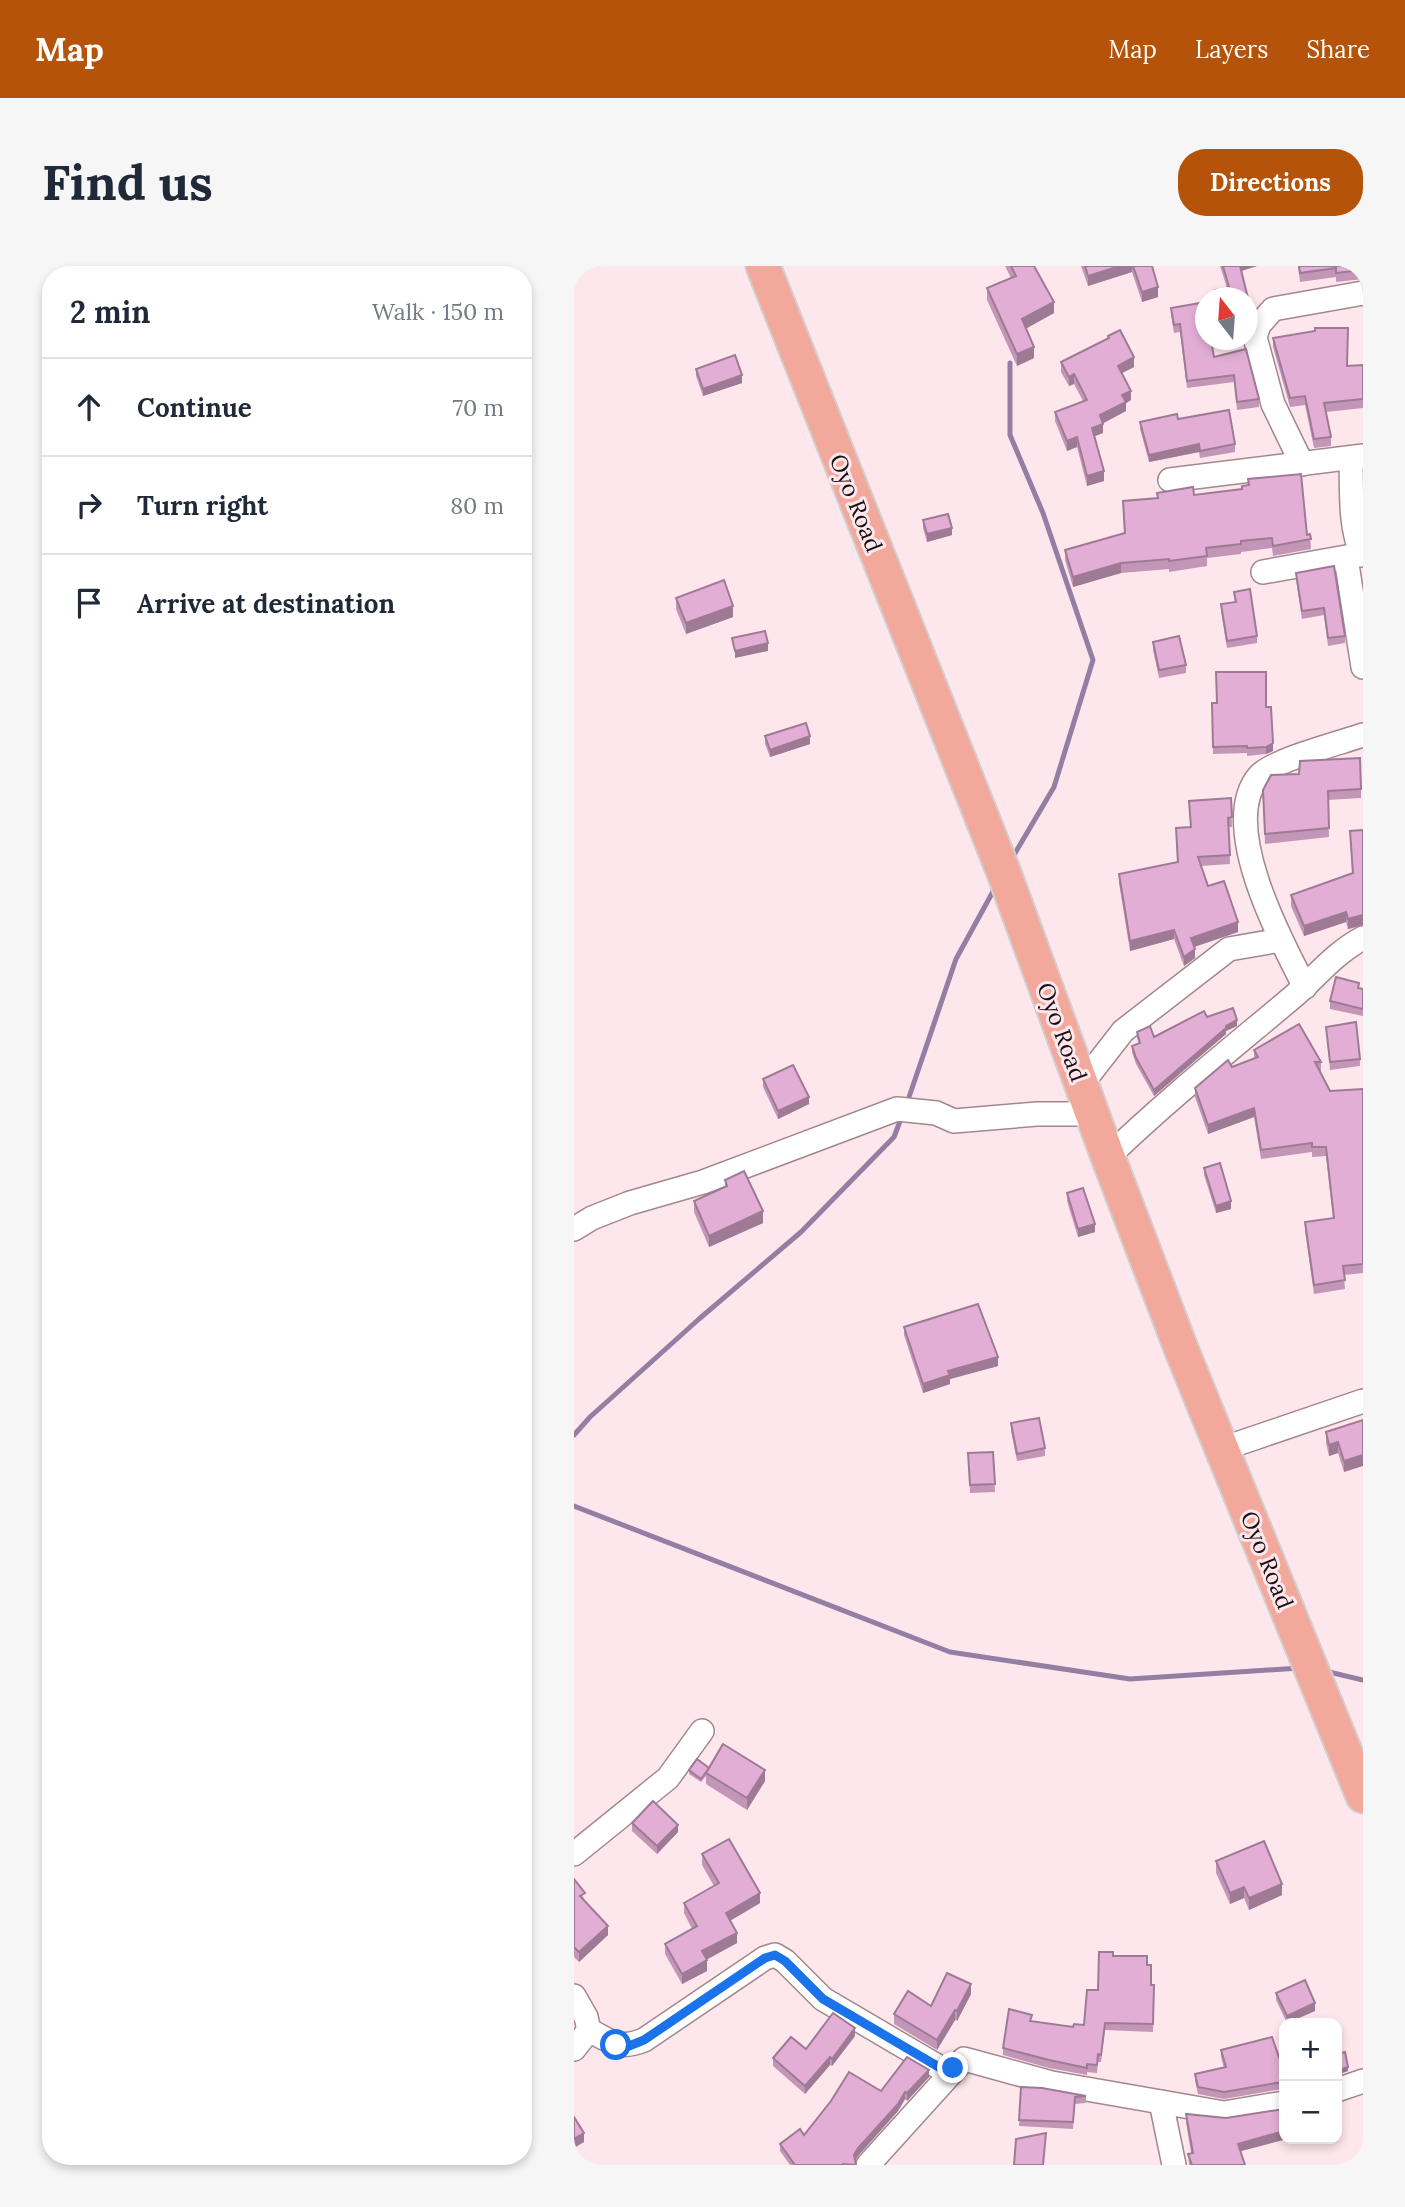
<!DOCTYPE html>
<meta charset="utf-8">
<style>
:root{--surface:#fff;--page:#f6f6f7;--text:#1f2937;--muted:#747a83;--line:#e0e1e3;--accent:#b45309}
body{margin:0;font-family:Lora,serif;background:var(--page);color:var(--text)}
.controls{position:absolute;right:21px;bottom:21px;display:grid;overflow:hidden;border-radius:14px;box-shadow:0 4px 10px #0003}
.controls button{width:63px;height:63px;display:grid;place-items:center;padding:0;border:0;border-bottom:2px solid var(--line);background:var(--surface);color:var(--text);font:35px sans-serif}
.compass{position:absolute;left:621px;top:21px;width:63px;height:63px;border-radius:50%;background:var(--surface);box-shadow:0 4px 10px #0003;rotate:343deg}
.stop{position:absolute;width:21px;height:21px;margin:-16px;border:5px solid #1a73e8;border-radius:50%;background:#fff}
.stop.end{background:#1a73e8;border-color:#fff;box-shadow:0 2px 7px #0008}
.list{margin:0;padding:0;list-style:none}
h2{display:flex;justify-content:space-between;align-items:center;height:91px;margin:0;padding:0 28px;font-size:30px}
h2 small{font-size:23px;font-weight:400;color:var(--muted)}
.list li{display:grid;grid-template-columns:46px 1fr auto;gap:21px;align-items:center;box-sizing:border-box;height:98px;padding:0 28px;border-top:2px solid var(--line)}
.list b{display:block;font-size:26px;white-space:nowrap}
.list em{font-size:23px;font-style:normal;color:var(--muted)}
.icon{flex:none;width:38px;height:38px;fill:none;stroke:currentColor;stroke-width:2;stroke-linecap:round;stroke-linejoin:round}
.map{position:relative;flex:none;width:789px;height:1899px;overflow:hidden;border-radius:28px}
header{display:flex;align-items:center;gap:42px;box-sizing:border-box;height:98px;padding:0 35px;background:var(--accent);color:#fff}
header strong{font-size:33px}
nav{display:flex;gap:38px;margin-inline-start:auto;font-size:24px}
.intro{display:flex;align-items:center;justify-content:space-between;box-sizing:border-box;height:168px;padding:0 42px}
h1{margin:0;font-size:49px}
.button{padding:18px 32px;border-radius:28px;background:var(--accent);color:#fff;font-size:24px;font-weight:700}
main{display:flex;gap:42px;padding:0 42px}
aside{flex:1;background:var(--surface);border-radius:28px;box-shadow:0 4px 10px #0003}
.map>svg:first-child{display:block}
.lines{fill:none;stroke-linecap:round;stroke-linejoin:round}
.stream{stroke:#957ea3;stroke-width:5}
.minor-casing{stroke:#a2888e;stroke-width:26}
.highway-casing{stroke:#d1cfcf;stroke-width:37}
.minor{stroke:#fff;stroke-width:23}
.highway{stroke:#f3a89c;stroke-width:33}
.wall{fill:#c396b7}
.shaded-wall{fill:#9f7a95}
.building{fill:#e3aed5;stroke:#9f7a95;stroke-width:2}
.route{stroke:#1a73e8;stroke-width:9}
.labels{text-anchor:middle;stroke-width:6;stroke-linejoin:round;paint-order:stroke}
.street-label{font-size:23px;fill:#180f11;stroke:#fee7ec}
</style>
<header>
<strong>Map</strong>
<nav><a>Map</a><a>Layers</a><a>Share</a></nav>
</header>
<div class="intro"><h1>Find us</h1><a class="button">Directions</a></div>
<main>
<aside>
<h2>2 min<small>Walk · 150 m</small></h2>
<ul class="list">
<li><svg class="icon" aria-label="ahead" viewBox="0 0 24 24"><path d="M12 20V5M6 11l6-6 6 6"/></svg><div><b>Continue</b></div><em>70 m</em></li>
<li><svg class="icon" aria-label="right" viewBox="0 0 24 24"><path d="M7 20v-9h11M14 6l5 5-5 5"/></svg><div><b>Turn right</b></div><em>80 m</em></li>
<li><svg class="icon" aria-label="arrive" viewBox="0 0 24 24"><path d="M6 21V4h12l-3 4 3 4H6"/></svg><div><b>Arrive at destination</b></div></li>
</ul>
</aside>
<div class="map">
<svg width="789" height="1899" viewBox="0 0 789 1899">
<rect width="100%" height="100%" fill="#fee7ec"/>
<g class="lines">
<g class="stream">
<polyline points="436,97 436,169 469,247 519,394 480,521 437,594"/>
<polyline points="333,837 382,693 422,620"/>
<polyline points="0,1169 16,1151 125,1053 227,966 320,871 328,850"/>
<polyline points="0,1240 376,1386 556,1413 725,1402"/>
<polyline points="751,1405 789,1414"/>
</g>
<g class="minor-casing">
<g id="minor">
<path d="M777,192C778,224 775,258 788,289"/>
<polyline points="728,198 699,138 681,71 685,59 699,43 789,27"/>
<polyline points="596,214 789,190"/>
<polyline points="772,292 789,401"/>
<polyline points="689,306 789,288"/>
<path d="M731,721C707,675 644,558 685,510C699,494 766,477 789,469"/>
<polyline points="507,819 549,765 655,683 707,674"/>
<path d="M534,891C593,834 657,783 720,730C743,710 762,686 789,672"/>
<polyline points="0,963 18,952 56,937 129,916 323,843 362,847 380,855 463,848 518,848"/>
<polyline points="648,1183 789,1135"/>
<polyline points="0,1588 94,1512 128,1465"/>
<polyline points="0,1730 12,1751 15,1764 0,1783"/>
<path d="M15,1764C37,1776 45,1784 70,1774L191,1692L201,1689L211,1695L249,1733L375,1807"/>
<polyline points="763,1824 789,1815"/>
<polyline points="294,1899 390,1793 478,1817 587,1836"/>
<polyline points="600,1899 587,1836 650,1847 710,1837"/>
</g>
</g>
<g class="highway-casing">
<polyline id="highway" points="189,0 430,607 534,891 608,1085 789,1530"/>
</g>
<use href="#minor" class="minor"/>
<use href="#highway" class="highway"/>
</g>
<g class="wall">
<polygon points="431,0 460,0 480,47 452,62 460,92 443,100 413,34 413,22 437,12"/>
<polygon points="507,0 579,0 578,0 584,31 568,36 558,6 514,20"/>
<polygon points="646,0 683,0 668,5 676,40 676,48 674,52 674,32 641,32 641,24 653,22"/>
<polygon points="724,0 789,0 789,13 762,16 762,11 726,16"/>
<polygon points="597,42 640,91 672,83 685,133 685,141 663,144 660,116 613,122 606,66 600,67 597,49"/>
<polygon points="534,70 560,101 548,107 557,134 552,137 552,145 529,157 529,167 521,170 530,215 513,220 503,181 493,185 481,155 481,146 509,135 500,118 495,120 487,106 487,96 534,73"/>
<polygon points="699,72 773,100 789,99 789,142 752,146 757,171 757,180 740,182 731,139 716,141 699,81"/>
<polygon points="122,103 168,117 129,130 122,110"/>
<polygon points="604,153 661,178 661,186 626,192 625,186 575,196 566,163 566,156"/>
<polygon points="674,213 733,269 736,268 737,283 699,290 698,282 667,286 667,288 633,292 633,300 595,306 595,303 547,307 499,321 491,294 491,284 550,267 549,235 583,233 583,227 620,229 668,223 674,219"/>
<polygon points="349,254 378,269 353,276 349,262"/>
<polygon points="722,307 771,370 771,377 754,380 750,349 728,353 722,314"/>
<polygon points="660,326 683,370 683,377 653,382 647,345 647,338 661,336"/>
<polygon points="102,332 159,351 112,368 102,343"/>
<polygon points="579,376 612,399 612,407 585,412 579,384"/>
<polygon points="638,437 692,441 699,485 692,488 673,490 673,487 639,488"/>
<polygon points="191,470 236,478 196,491 191,478"/>
<polygon points="787,523 787,532 754,534 755,571 691,578 689,524"/>
<polygon points="657,532 658,561 655,561 656,598 627,600 634,620 664,666 620,681 621,692 610,700 600,673 556,685 545,617 545,608 603,596 602,562 616,561"/>
<polygon points="789,564 789,659 774,663 772,656 730,670 717,640 717,629 778,608 776,565"/>
<polygon points="785,722 789,723 789,750 756,743 756,735"/>
<polygon points="633,751 663,760 652,765 652,768 580,830 562,798 558,786 558,780 565,778 563,772 563,766 580,771"/>
<polygon points="752,761 786,793 786,800 756,804"/>
<polygon points="680,784 747,796 747,805 746,805 756,825 789,823 789,1007 770,1009 771,1023 740,1028 731,965 731,956 759,952 752,890 738,891 738,886 687,893 680,851 634,868 621,831 621,822 658,801 680,793"/>
<polygon points="189,813 235,838 204,853 189,821"/>
<polygon points="630,902 657,943 642,947 630,909"/>
<polygon points="151,914 189,957 135,981 120,946 120,935 151,921"/>
<polygon points="493,927 521,966 504,971 493,935"/>
<polygon points="330,1061 424,1100 376,1113 376,1118 349,1127 330,1069"/>
<polygon points="789,1154 770,1206 764,1187 755,1190 752,1177 752,1166"/>
<polygon points="437,1157 471,1182 471,1190 443,1195 437,1165"/>
<polygon points="419,1186 421,1226 396,1227 394,1187"/>
<polygon points="135,1502 191,1515 173,1544 132,1518 132,1510 127,1516 115,1508 115,1504"/>
<polygon points="58,1557 104,1566 83,1588 58,1565"/>
<polygon points="128,1588 186,1637 156,1655 163,1677 132,1694 133,1705 108,1718 91,1688 91,1678 118,1663 110,1647 110,1637 140,1620 128,1599"/>
<polygon points="642,1595 708,1629 675,1644 670,1632 656,1638 642,1607"/>
<polygon points="0,1613 11,1635 34,1669 5,1696 0,1691"/>
<polygon points="539,1690 573,1699 577,1719 580,1719 579,1766 531,1764 527,1796 524,1796 523,1807 513,1806 513,1809 475,1802 429,1789 429,1782 458,1756 499,1761 510,1759"/>
<polygon points="702,1727 741,1745 713,1757 702,1734"/>
<polygon points="397,1728 383,1755 381,1754 363,1784 320,1758 320,1748 357,1740"/>
<polygon points="281,1770 258,1800 256,1799 231,1828 199,1800 199,1792"/>
<polygon points="647,1784 705,1791 710,1790 710,1824 708,1823 650,1833 624,1828 621,1815 621,1808 650,1802 647,1791"/>
<polygon points="355,1811 333,1835 331,1833 324,1845 284,1890 281,1894 282,1899 216,1899 206,1885 206,1878 230,1869"/>
<polygon points="447,1821 512,1830 512,1837 501,1838 499,1863 445,1860"/>
<polygon points="612,1848 666,1886 671,1899 615,1899 614,1888 617,1887 612,1856"/>
</g>
<g class="shaded-wall">
<polygon points="546,0 558,0 558,6 514,20 514,10"/>
<polygon points="666,0 683,0 666,5"/>
<polygon points="584,21 584,31 568,36 568,26"/>
<polygon points="480,36 480,47 448,65 448,53"/>
<polygon points="676,40 676,48 674,52 674,45"/>
<polygon points="460,81 460,92 443,100 443,88"/>
<polygon points="560,91 560,101 544,109 544,100"/>
<polygon points="500,108 500,118 495,120 495,111"/>
<polygon points="168,109 168,117 129,130 129,123"/>
<polygon points="557,125 557,134 552,137 552,145 526,159 526,149 548,129"/>
<polygon points="529,158 529,167 518,171 518,162"/>
<polygon points="503,171 503,181 493,185 493,175"/>
<polygon points="625,178 625,186 575,196 575,189"/>
<polygon points="530,205 530,215 513,220 513,210"/>
<polygon points="378,262 378,269 353,276 353,268"/>
<polygon points="547,297 547,307 499,321 499,311"/>
<polygon points="159,340 159,351 112,368 112,357"/>
<polygon points="194,377 194,385 161,392 161,385"/>
<polygon points="236,470 236,478 196,491 196,484"/>
<polygon points="699,477 699,485 692,488 692,481"/>
<polygon points="772,646 772,656 730,670 730,660"/>
<polygon points="789,649 789,659 774,663 774,653"/>
<polygon points="664,656 664,666 617,682 617,672"/>
<polygon points="600,664 600,673 556,685 556,675"/>
<polygon points="621,683 621,692 610,700 610,691"/>
<polygon points="663,754 663,760 652,765 652,768 580,830 580,824 652,760"/>
<polygon points="235,831 235,838 204,853 204,845"/>
<polygon points="680,842 680,851 634,868 634,859"/>
<polygon points="657,935 657,943 642,947 642,940"/>
<polygon points="189,945 189,957 135,981 135,970"/>
<polygon points="521,958 521,966 504,971 504,963"/>
<polygon points="424,1091 424,1100 376,1113 376,1118 349,1127 349,1118 374,1105"/>
<polygon points="764,1176 764,1187 755,1190 755,1179"/>
<polygon points="789,1189 789,1200 770,1206 770,1195"/>
<polygon points="191,1504 191,1515 173,1544 173,1532"/>
<polygon points="104,1559 104,1566 83,1588 83,1580"/>
<polygon points="708,1618 708,1629 675,1644 675,1632"/>
<polygon points="670,1621 670,1632 656,1638 656,1627"/>
<polygon points="186,1627 186,1637 152,1657 152,1647"/>
<polygon points="34,1660 34,1669 5,1696 5,1686"/>
<polygon points="163,1667 163,1677 128,1696 128,1685"/>
<polygon points="133,1694 133,1705 108,1718 108,1708"/>
<polygon points="397,1718 397,1728 383,1755 383,1745"/>
<polygon points="741,1737 741,1745 713,1757 713,1750"/>
<polygon points="381,1744 381,1754 363,1784 363,1774"/>
<polygon points="281,1762 281,1770 258,1800 258,1793"/>
<polygon points="256,1791 256,1799 231,1828 231,1820"/>
<polygon points="774,1801 774,1805 763,1809 763,1805"/>
<polygon points="355,1804 355,1811 333,1835 333,1827"/>
<polygon points="331,1826 331,1833 324,1845 284,1890 280,1897 280,1889 284,1882"/>
<polygon points="710,1865 710,1873 713,1873 664,1886 664,1878"/>
<polygon points="10,1867 10,1876 0,1882 0,1873"/>
</g>
<g class="building">
<polygon points="437,0 460,0 480,36 448,53 460,81 443,88 413,22 442,10"/>
<polygon points="511,0 546,0 514,10"/>
<polygon points="559,0 578,0 584,21 568,26"/>
<polygon points="649,0 666,0 676,40 674,45 674,32 643,32 641,24 655,21"/>
<polygon points="725,0 789,0 789,4 762,7 762,2 726,7"/>
<polygon points="632,36 632,74 637,74 640,91 672,83 685,133 663,136 660,109 613,115 606,58 600,59 597,42"/>
<polygon points="741,62 774,62 773,100 789,99 789,133 750,137 757,171 740,173 731,130 716,132 699,72 741,65"/>
<polygon points="546,64 560,91 544,100 557,125 548,129 552,136 526,149 529,158 518,162 530,205 513,210 503,171 493,175 481,146 513,134 500,108 495,111 487,96 535,72 534,70"/>
<polygon points="161,89 168,109 129,123 122,103"/>
<polygon points="655,144 661,178 626,185 625,178 575,189 566,156 603,148 604,153"/>
<polygon points="727,208 733,269 736,268 737,273 699,280 698,272 667,275 667,278 632,282 633,290 595,295 595,293 547,297 499,311 491,284 551,267 549,235 584,232 583,227 619,221 620,229 668,223 668,220 675,219 674,213"/>
<polygon points="374,248 378,262 353,268 349,254"/>
<polygon points="760,300 771,370 754,372 750,342 728,345 722,307"/>
<polygon points="150,314 159,340 112,357 102,332"/>
<polygon points="676,323 683,370 653,375 647,338 662,336 660,326"/>
<polygon points="191,365 194,377 161,385 158,372"/>
<polygon points="605,370 612,399 585,404 579,376"/>
<polygon points="642,406 692,406 692,441 697,441 699,477 692,481 673,482 673,480 639,481 638,437 643,437"/>
<polygon points="232,457 236,470 196,484 191,470"/>
<polygon points="786,492 787,523 754,525 755,562 691,568 689,524 697,509 725,508 726,495"/>
<polygon points="657,532 658,551 654,552 656,589 624,591 634,620 650,615 664,656 617,672 621,683 610,691 600,664 556,675 545,608 604,596 602,562 617,561 615,535"/>
<polygon points="789,564 789,649 774,653 772,646 730,660 717,629 779,607 776,565"/>
<polygon points="762,711 785,717 784,722 789,723 789,743 756,735"/>
<polygon points="659,742 663,754 652,760 652,762 580,824 562,792 558,780 566,777 563,766 576,760 580,771 630,745 633,751"/>
<polygon points="782,756 786,793 756,796 752,761"/>
<polygon points="725,758 747,796 741,796 756,825 789,823 789,998 769,1000 771,1014 740,1019 731,956 760,952 752,881 738,881 738,877 687,884 680,842 634,859 621,822 654,794 658,801 684,791 680,784"/>
<polygon points="219,799 235,831 204,845 189,813"/>
<polygon points="646,897 657,935 642,940 630,902"/>
<polygon points="170,905 189,945 135,970 120,935 153,920 151,914"/>
<polygon points="509,922 521,958 504,963 493,927"/>
<polygon points="404,1038 424,1091 374,1105 376,1109 349,1118 330,1061"/>
<polygon points="465,1152 471,1182 443,1188 437,1157"/>
<polygon points="789,1154 789,1189 770,1195 764,1176 755,1179 752,1166"/>
<polygon points="419,1186 421,1218 396,1219 394,1187"/>
<polygon points="149,1478 191,1504 173,1532 132,1507"/>
<polygon points="123,1493 135,1502 127,1513 115,1504"/>
<polygon points="79,1535 104,1559 83,1580 58,1557"/>
<polygon points="155,1573 186,1627 152,1647 163,1667 128,1685 133,1694 108,1708 91,1678 123,1660 110,1637 145,1617 128,1588"/>
<polygon points="690,1575 708,1618 675,1632 670,1621 656,1627 642,1595"/>
<polygon points="0,1613 11,1627 6,1630 34,1660 5,1686 0,1681"/>
<polygon points="525,1686 539,1686 539,1690 573,1690 573,1699 577,1699 577,1719 580,1719 579,1758 531,1757 527,1789 524,1788 523,1799 513,1798 513,1802 475,1794 429,1782 435,1743 458,1749 456,1755 499,1761 500,1758 510,1759 513,1724 524,1724"/>
<polygon points="373,1707 397,1718 383,1745 381,1744 363,1774 320,1748 334,1725 357,1740"/>
<polygon points="731,1714 741,1737 713,1750 702,1727"/>
<polygon points="259,1747 281,1762 258,1793 256,1791 231,1820 199,1792 217,1771 232,1783"/>
<polygon points="698,1771 705,1791 710,1790 710,1817 708,1816 650,1826 624,1821 621,1808 652,1801 647,1784"/>
<polygon points="771,1786 774,1801 763,1805 763,1788"/>
<polygon points="333,1791 355,1804 333,1827 331,1826 324,1838 284,1882 280,1889 282,1899 269,1898 268,1899 221,1899 206,1878 226,1863 230,1869 257,1835 275,1806 307,1825"/>
<polygon points="447,1821 468,1822 512,1830 501,1831 499,1856 445,1854"/>
<polygon points="710,1843 710,1865 664,1878 671,1899 618,1899 614,1888 619,1887 612,1848 652,1852"/>
<polygon points="0,1851 10,1867 0,1873"/>
<polygon points="472,1867 469,1899 440,1899 442,1873"/>
</g>
<g class="lines">
<polyline class="route" points="42,1779 55,1780 70,1774 191,1692 201,1689 211,1695 249,1733 375,1807 379,1802"/>
</g>
<g class="labels">
<g class="street-label">
<text transform="translate(282 237) rotate(68)" y="8">Oyo Road</text>
<text transform="translate(488 766) rotate(70)" y="8">Oyo Road</text>
<text transform="translate(693 1294) rotate(68)" y="8">Oyo Road</text>
</g>
</g>
</svg>
<div class="controls">
<button>+</button>
<button>−</button>
</div>
<svg class="compass" viewBox="-18 -18 36 36"><path d="M0-13l5 13h-10z" fill="#e53935"/><path d="M0 13l5-13h-10z" fill="#747a83"/></svg>
<div class="stop" style="left:42px;top:1779px"></div>
<div class="stop end" style="left:379px;top:1802px"></div>
</div>
</main>
